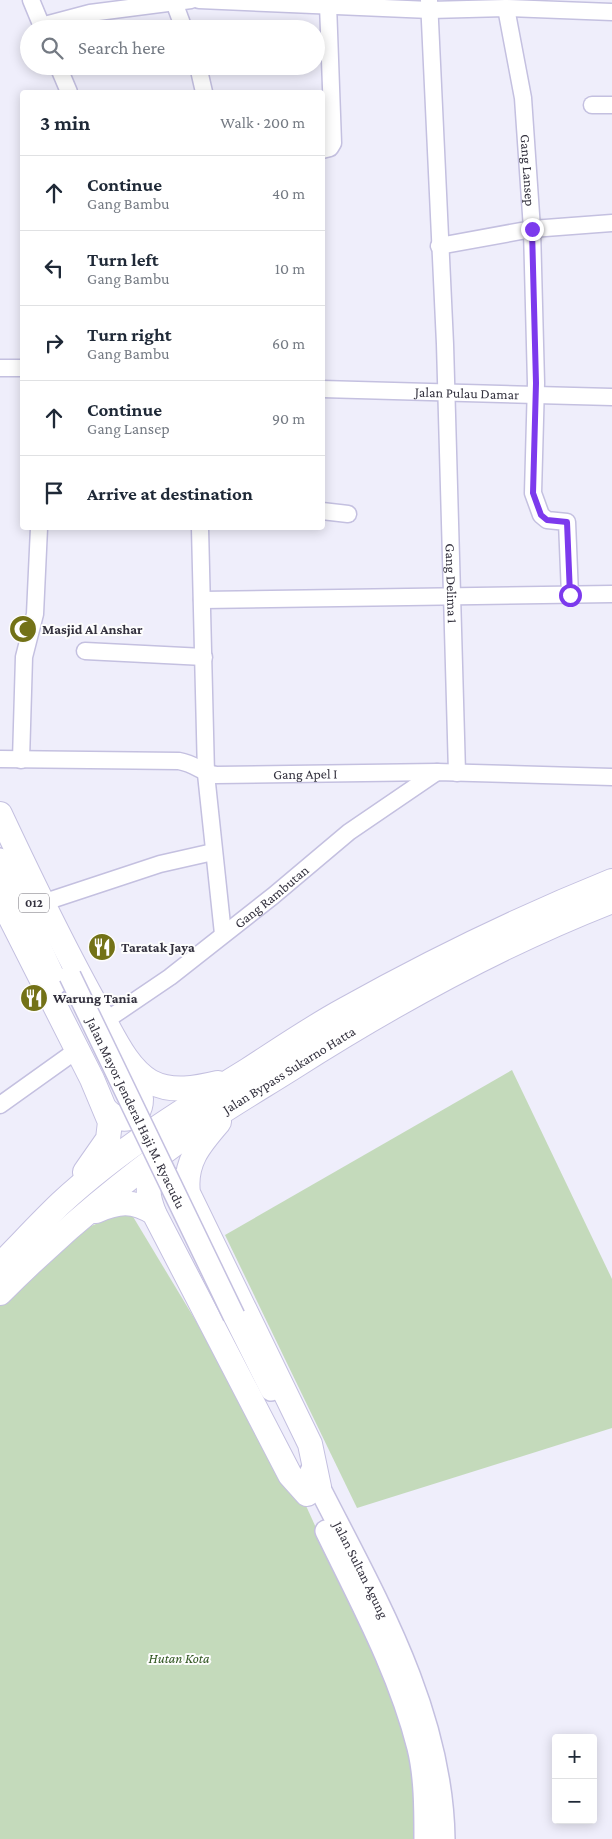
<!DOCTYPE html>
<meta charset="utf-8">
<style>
:root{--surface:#fff;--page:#f6f6f7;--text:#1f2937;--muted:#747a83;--line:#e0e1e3}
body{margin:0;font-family:"Crimson Pro",serif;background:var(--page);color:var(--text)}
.controls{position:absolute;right:15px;bottom:15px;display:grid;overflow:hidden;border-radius:5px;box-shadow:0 2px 12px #0003}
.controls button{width:45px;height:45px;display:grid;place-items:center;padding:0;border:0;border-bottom:1px solid var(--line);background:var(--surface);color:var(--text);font:25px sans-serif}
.stop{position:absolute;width:15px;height:15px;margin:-11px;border:4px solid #7c3aed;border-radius:50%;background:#fff}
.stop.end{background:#7c3aed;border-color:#fff;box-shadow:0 1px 5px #0008}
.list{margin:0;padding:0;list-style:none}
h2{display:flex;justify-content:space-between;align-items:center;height:65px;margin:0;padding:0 20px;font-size:21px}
h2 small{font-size:16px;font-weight:400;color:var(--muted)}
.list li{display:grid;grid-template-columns:32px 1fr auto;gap:15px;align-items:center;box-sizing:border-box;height:75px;padding:0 20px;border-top:1px solid var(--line)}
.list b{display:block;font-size:19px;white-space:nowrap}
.list p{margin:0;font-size:16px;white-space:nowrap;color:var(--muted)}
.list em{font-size:16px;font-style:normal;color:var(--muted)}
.icon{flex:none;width:28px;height:28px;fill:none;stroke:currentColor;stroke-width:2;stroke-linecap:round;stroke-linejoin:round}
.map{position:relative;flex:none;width:612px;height:1839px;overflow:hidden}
.search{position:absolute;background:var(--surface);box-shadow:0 2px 12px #0003;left:20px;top:20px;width:305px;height:55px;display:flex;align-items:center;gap:12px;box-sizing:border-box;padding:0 18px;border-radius:28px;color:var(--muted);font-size:19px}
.panel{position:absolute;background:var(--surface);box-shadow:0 2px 12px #0003;left:20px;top:90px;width:305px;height:440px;border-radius:5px}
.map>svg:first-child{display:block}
.green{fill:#c4dabb}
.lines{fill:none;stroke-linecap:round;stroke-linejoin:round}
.minor-casing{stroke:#c4c0e0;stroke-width:19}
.major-casing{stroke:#c4c0e0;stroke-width:24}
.highway-casing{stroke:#c4c0e0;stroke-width:26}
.minor{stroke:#fff;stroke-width:16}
.major{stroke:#fff;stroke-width:21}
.highway{stroke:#fff;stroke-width:24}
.major-bridge-casing{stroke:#c4c0e0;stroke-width:24;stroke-linecap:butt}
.major-bridge{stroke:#fff;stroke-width:21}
.route{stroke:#7c3aed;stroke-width:6}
.labels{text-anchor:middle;stroke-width:4;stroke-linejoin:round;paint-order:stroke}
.shield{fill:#fdfdfd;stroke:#706e77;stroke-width:1}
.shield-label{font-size:12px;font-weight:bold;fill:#33313e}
.street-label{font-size:14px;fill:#33313e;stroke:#fdfdfd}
.poi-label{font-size:14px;font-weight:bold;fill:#33313e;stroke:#fdfdfd;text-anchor:start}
.park-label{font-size:14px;font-style:italic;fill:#305520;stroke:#fdfdfd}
</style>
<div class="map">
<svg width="612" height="1839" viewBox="0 0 612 1839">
<rect width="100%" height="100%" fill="#efeefb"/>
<g class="green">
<polygon points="512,1070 612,1279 612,1428 357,1508 225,1235"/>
<polygon points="129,1210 302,1497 417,1749 422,1839 0,1839 0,1292 77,1232"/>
</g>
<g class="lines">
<g class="minor-casing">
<g id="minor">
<polyline points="31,0 43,29"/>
<polyline points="199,0 430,10 506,8 612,12"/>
<path id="s1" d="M429,0L445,344L457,773"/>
<polyline points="174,2 184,29"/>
<path id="s2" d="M506,8L523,98L532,229L536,383L533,493L541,515L547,520L567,522L570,595"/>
<polyline points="41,26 90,13 191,0"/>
<polyline points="58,66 69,92"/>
<polyline points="198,66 204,92"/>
<polyline points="592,105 612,105"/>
<polyline points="322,150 330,148 333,143 328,4"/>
<polyline points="439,246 532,229 612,223"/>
<polyline points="0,368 22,368"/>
<path id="s3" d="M322,389L612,397"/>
<polyline points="322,511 348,514"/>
<polyline points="200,528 206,774 223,934"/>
<polyline points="202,600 612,594"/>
<polyline points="85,651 204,657"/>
<path id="s4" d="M0,759L179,761C196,764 202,773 216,775L437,772L612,777"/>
<polyline points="21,760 24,657 35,614 39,528"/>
<polyline points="42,903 160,864 213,852"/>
<path id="s5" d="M105,1021L170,977L273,896L349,832L437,772"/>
<polyline points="0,1105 77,1050"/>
</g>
</g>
<g class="major-casing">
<g id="major">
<polyline points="0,859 57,983"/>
<polyline points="234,1316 271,1390"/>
<path id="s6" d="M311,1471C369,1587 442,1705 444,1839"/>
<path d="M326,1531C360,1601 399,1672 418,1748C425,1776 425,1810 425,1839"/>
</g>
</g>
<g class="highway-casing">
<g id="highway">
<path d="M0,814C31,880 62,945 98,1009C112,1033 126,1068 151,1082C172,1093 197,1088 218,1083"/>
<polyline points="0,891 10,917 92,1079 110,1122 108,1139 85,1172"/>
<path d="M106,1110C119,1124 141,1122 141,1099C141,1087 133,1076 129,1066"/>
<path d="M219,1122C200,1144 184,1162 188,1193L310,1444L319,1487"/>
<path d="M96,1211C119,1201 133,1200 154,1213L290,1475L307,1494"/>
<path d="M154,1213C148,1197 142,1178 166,1177L180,1185"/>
<path d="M0,1265C20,1245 40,1223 61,1203C117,1151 183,1110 248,1070C279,1050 311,1028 344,1010C430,962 520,918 612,881"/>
<path id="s7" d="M0,1293C58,1235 121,1182 187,1135C221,1111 257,1090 292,1068C394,1003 499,945 612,901"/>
</g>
</g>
<use href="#minor" class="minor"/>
<use href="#major" class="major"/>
<use href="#highway" class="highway"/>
<g class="major-bridge-casing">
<g id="major-bridge">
<path id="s8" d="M70,976L234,1316"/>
</g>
</g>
<use href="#major-bridge" class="major-bridge"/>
</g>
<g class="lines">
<polyline class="route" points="532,229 536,383 533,493 541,515 547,520 567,522 570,595"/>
</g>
<defs>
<g id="mosque-disc" transform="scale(1.4375)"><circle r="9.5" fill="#737217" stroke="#fdfdfd"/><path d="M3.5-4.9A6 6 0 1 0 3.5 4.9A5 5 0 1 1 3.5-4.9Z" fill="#fff"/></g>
<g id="restaurant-disc" transform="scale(1.4375)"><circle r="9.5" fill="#737217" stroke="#fdfdfd"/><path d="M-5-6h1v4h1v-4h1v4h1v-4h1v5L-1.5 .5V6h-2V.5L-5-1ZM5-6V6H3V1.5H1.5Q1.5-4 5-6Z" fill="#fff"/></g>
</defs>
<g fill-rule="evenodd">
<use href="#mosque-disc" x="23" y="629"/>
<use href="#restaurant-disc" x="102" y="947"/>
<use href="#restaurant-disc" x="34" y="998"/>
</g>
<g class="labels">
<rect class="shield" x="19" y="893.5" width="30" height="19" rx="4"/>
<g class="shield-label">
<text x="34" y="907">012</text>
</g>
<g class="street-label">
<text dy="5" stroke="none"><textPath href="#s2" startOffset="164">Gang Lansep</textPath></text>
<text dy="5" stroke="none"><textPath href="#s3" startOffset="145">Jalan Pulau Damar</textPath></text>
<text dy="5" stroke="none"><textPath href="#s1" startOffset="584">Gang Delima 1</textPath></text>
<text dy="5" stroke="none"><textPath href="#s4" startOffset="308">Gang Apel I</textPath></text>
<text dy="5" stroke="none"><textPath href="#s5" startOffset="208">Gang Rambutan</textPath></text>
<text dy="5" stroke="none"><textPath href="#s7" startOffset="366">Jalan Bypass Sukarno Hatta</textPath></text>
<text dy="5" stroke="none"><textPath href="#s8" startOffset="152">Jalan Mayor Jenderal Haji M. Ryacudu</textPath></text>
<text dy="5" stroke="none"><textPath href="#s6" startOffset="111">Jalan Sultan Agung</textPath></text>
</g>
<g class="poi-label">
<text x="42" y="634">Masjid Al Anshar</text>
<text x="121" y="952">Taratak Jaya</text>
<text x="53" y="1003">Warung Tania</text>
</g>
<g class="park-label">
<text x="179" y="1663">Hutan Kota</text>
</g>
</g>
</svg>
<div class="controls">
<button>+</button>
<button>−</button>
</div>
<div class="stop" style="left:570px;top:595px"></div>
<div class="stop end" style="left:532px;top:229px"></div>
<div class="search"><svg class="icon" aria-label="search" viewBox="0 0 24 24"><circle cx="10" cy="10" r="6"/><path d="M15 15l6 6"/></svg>Search here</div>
<section class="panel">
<h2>3 min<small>Walk · 200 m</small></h2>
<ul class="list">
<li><svg class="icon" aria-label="ahead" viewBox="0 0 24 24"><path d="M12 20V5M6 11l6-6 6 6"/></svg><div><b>Continue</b><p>Gang Bambu</p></div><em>40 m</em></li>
<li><svg class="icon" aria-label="left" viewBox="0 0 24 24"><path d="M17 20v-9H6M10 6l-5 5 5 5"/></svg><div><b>Turn left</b><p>Gang Bambu</p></div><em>10 m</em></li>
<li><svg class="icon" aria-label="right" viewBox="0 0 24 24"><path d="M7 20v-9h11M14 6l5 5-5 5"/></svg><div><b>Turn right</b><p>Gang Bambu</p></div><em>60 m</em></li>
<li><svg class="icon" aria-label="ahead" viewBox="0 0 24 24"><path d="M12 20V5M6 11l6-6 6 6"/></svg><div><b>Continue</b><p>Gang Lansep</p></div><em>90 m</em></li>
<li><svg class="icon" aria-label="arrive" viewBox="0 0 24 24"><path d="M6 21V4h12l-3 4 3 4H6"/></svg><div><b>Arrive at destination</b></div></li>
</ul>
</section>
</div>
